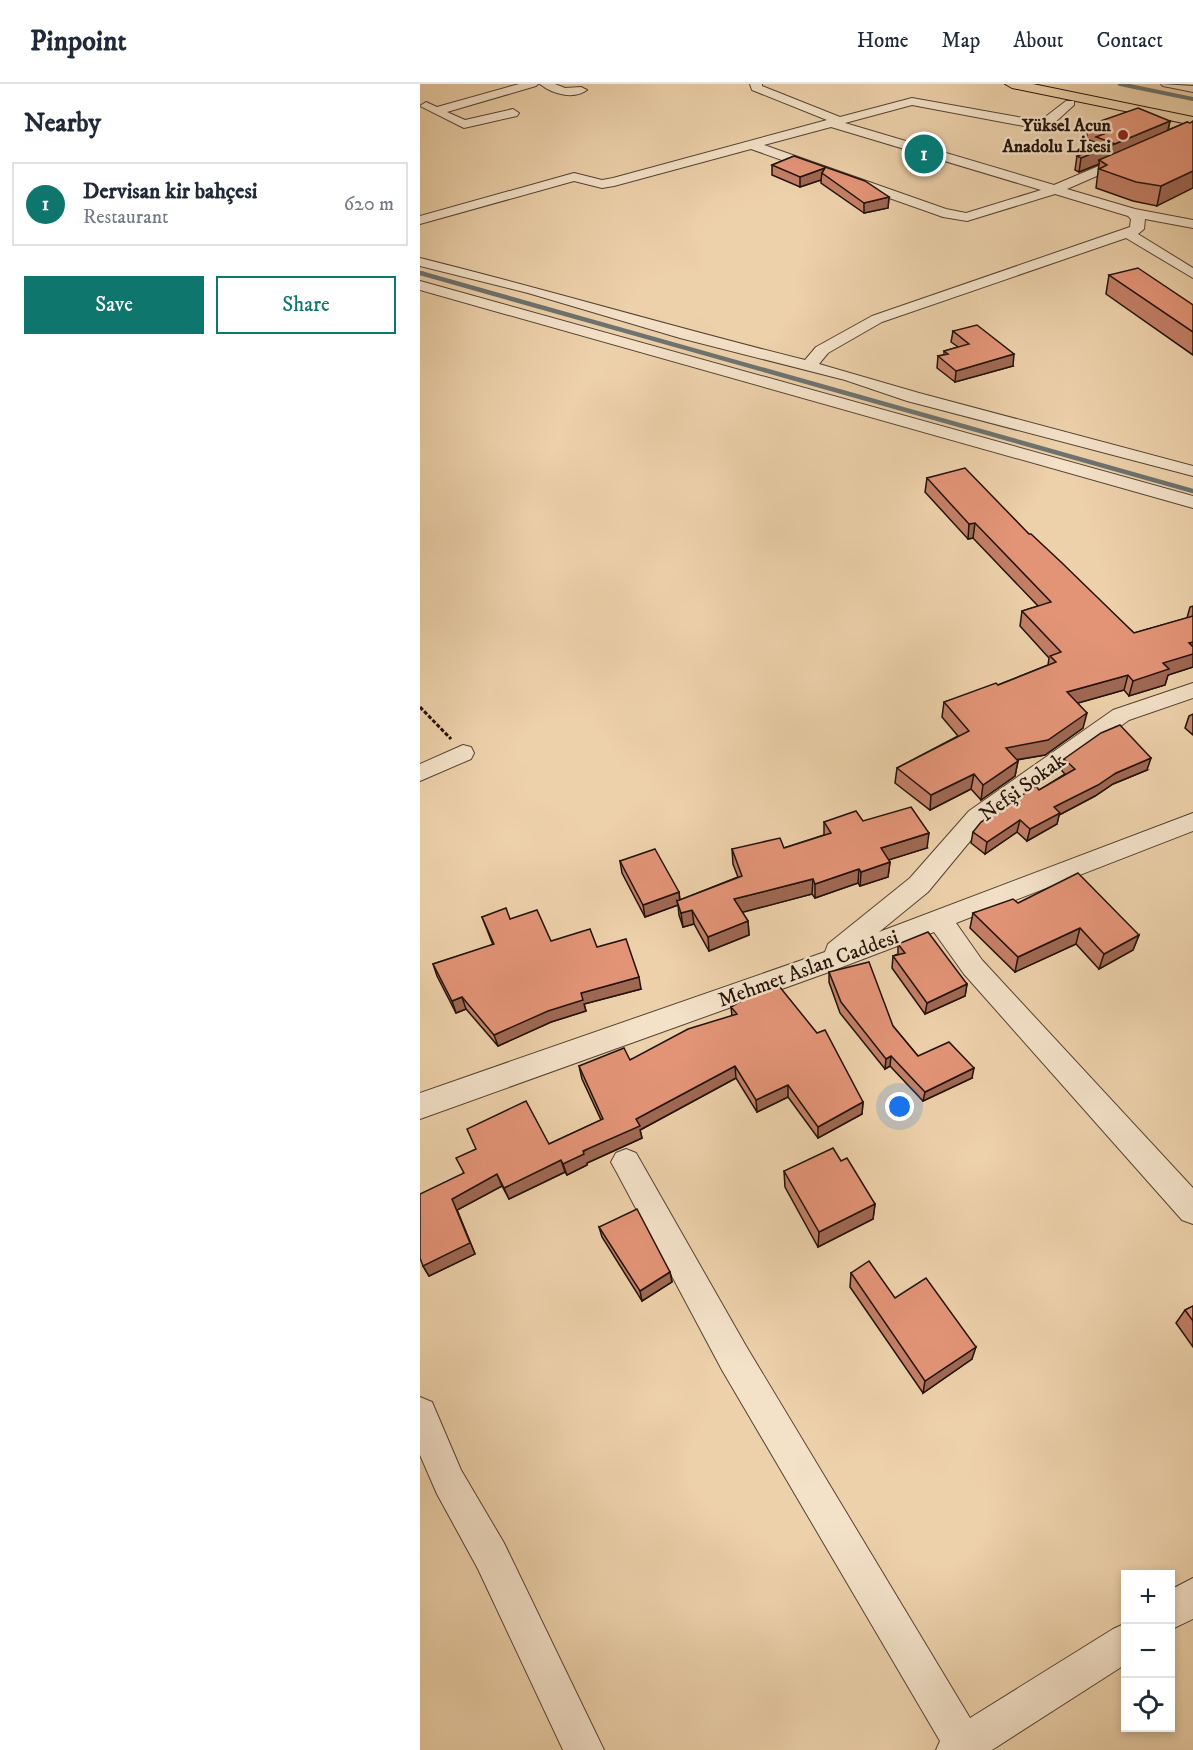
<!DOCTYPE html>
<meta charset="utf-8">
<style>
:root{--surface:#fff;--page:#f2f2f3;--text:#1f2937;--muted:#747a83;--line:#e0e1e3;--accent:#0f766e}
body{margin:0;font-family:"IM FELL DW Pica",serif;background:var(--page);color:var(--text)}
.controls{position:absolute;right:18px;bottom:18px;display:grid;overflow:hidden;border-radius:0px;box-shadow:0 3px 9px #0003}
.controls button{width:54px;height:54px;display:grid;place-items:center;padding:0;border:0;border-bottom:2px solid var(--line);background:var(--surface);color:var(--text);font:30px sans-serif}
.you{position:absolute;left:480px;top:1023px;width:21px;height:21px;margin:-15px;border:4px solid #fff;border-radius:50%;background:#1a73e8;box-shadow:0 0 0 9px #1a73e833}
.badge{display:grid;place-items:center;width:39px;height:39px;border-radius:50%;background:var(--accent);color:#fff;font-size:20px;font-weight:700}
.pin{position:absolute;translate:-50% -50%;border:3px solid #fff;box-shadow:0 2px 6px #0006}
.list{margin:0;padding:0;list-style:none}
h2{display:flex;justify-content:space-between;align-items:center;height:78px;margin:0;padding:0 24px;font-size:26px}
h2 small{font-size:20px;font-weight:400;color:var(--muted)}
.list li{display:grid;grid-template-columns:39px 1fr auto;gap:18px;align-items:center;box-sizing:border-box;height:84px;margin:0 12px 12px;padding:0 12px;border:2px solid var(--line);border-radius:0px}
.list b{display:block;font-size:22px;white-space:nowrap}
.list p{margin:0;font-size:20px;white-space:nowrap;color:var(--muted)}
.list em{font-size:20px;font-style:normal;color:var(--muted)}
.actions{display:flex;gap:12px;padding:18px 24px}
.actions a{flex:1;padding:14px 0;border:2px solid var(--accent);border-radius:0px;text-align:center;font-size:21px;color:var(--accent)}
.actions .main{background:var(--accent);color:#fff}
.icon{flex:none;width:33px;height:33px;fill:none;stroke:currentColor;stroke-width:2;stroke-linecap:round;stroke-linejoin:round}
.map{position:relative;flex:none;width:773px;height:1666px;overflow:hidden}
header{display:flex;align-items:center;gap:36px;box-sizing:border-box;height:84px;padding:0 30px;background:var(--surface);border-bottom:2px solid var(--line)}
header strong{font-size:28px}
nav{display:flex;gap:33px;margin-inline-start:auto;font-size:21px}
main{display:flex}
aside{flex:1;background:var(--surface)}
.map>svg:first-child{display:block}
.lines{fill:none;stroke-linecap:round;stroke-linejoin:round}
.stream-far1{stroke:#6d7370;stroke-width:4}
.stream{stroke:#6d7370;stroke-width:4.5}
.minor-casing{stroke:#564232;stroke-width:2}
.major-casing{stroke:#23120a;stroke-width:2}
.path{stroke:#23120a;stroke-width:3;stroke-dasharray:4 2;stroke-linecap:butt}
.minor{fill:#f3e1c8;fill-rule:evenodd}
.major{fill:#edd1aa;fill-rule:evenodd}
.wall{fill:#c37f66;stroke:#23120a;stroke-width:1.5}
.shaded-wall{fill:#9f6853;stroke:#23120a;stroke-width:1.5}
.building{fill:#e39477;stroke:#23120a;stroke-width:1.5}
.poi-dot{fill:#8f2418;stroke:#f3e1c8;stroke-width:2}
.labels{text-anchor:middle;stroke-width:5;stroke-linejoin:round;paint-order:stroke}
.far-poi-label{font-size:18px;font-weight:bold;fill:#23120a;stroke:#f3e1c8;text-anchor:end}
.street-label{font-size:21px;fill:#23120a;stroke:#f3e1c8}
</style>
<header>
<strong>Pinpoint</strong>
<nav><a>Home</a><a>Map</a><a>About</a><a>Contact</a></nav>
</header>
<main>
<aside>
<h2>Nearby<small></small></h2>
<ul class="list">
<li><span class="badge">1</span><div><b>Dervisan kir bahçesi</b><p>Restaurant</p></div><em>620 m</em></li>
</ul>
<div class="actions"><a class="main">Save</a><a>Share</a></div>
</aside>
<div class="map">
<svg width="773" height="1666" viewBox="0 0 773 1666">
<rect width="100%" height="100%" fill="#edd1aa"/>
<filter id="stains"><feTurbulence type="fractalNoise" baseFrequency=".00333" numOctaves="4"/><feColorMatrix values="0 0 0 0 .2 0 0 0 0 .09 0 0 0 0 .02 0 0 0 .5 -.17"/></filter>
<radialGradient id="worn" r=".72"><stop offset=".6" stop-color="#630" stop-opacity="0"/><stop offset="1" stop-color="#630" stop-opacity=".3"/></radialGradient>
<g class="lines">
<g class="stream-far1">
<polyline points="700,0 773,15"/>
<polyline points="0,189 4,190"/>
</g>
<polyline class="stream" points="0,189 773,407"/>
<g class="minor-casing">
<g id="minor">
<polygon points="99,0 118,0 116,2 27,28 45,36 93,25 99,29 97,32 44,44 0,22 6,18 17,23"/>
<path d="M120,0H135L145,4L161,3L167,6C154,16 132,10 120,0Z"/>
<path d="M330,0H342V2L420,33L492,14L620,37L646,17H654V21L631,42L620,45L492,21L425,39L634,101L773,42V50L647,105L715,125L773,136V144L725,135L724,145L718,150L773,184V194L706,154L462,238L408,269L399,280L499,309L773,382V392L487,317L425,296L260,254L108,209L0,182V174C129,206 256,244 385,276L396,263L452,232L710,143L711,135L708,132L635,110L547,137L523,133L331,65L194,102L182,104L154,97L0,140V132L154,89L182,96L193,94L407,36L332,6ZM411,43L621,106L546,129L526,125L344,61Z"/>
<polygon points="741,0 773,2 773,8 743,2"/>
<polygon points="0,197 773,412 773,424 0,206"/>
<polygon points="773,599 773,614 709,636 565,739 508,808 459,848 773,729 773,747 536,839 562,876 773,1104 773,1140 762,1136 544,890 514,848 409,888 0,1035 0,1009 405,868 408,860 490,794 549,727 693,626"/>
<polygon points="43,661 51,663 54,669 51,675 0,697 0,680"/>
<polygon points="206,1065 216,1069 326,1262 550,1634 693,1545 706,1539 706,1580 572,1666 516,1666 520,1657 302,1286 196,1087 191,1078 196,1069"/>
<polygon points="0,1313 12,1318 41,1386 84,1459 184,1666 143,1666 58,1485 17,1410 0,1371"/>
<polygon points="773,1494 773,1535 750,1546 750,1506"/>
</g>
</g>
<g class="major-casing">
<polygon id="major" points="585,0 613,0 773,33 773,41 592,4"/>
</g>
<polyline class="path" points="0,623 31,655"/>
<use href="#minor" class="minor"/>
<use href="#major" class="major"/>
</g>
<g class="wall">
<polygon points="750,37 748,46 767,38 737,122 713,117 676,104 679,80 659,88 655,86 657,72 674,66 675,58 666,55 669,41"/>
<polygon points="374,72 469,113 468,124 444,129 401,99 401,96 380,103 352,91 352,81"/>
<polygon points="689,191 773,221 773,271 686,210"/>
<polygon points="533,247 593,282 535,298 517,284 518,272 524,271 524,267 538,263 531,258"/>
<polygon points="507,394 609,450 714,549 767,534 770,523 773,522 773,583 748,591 745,601 709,612 704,606 658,619 663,644 625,671 597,676 598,677 595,692 561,716 551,705 510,726 475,699 477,684 538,652 522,633 524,618 578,601 628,581 629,574 600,542 602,527 618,522 553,454 548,455 505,408"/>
<polygon points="773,630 773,651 765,644 769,632"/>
<polygon points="644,675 727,686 693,700 675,712 639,731 637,740 607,757 597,748 565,770 551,759 553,748 645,690 642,687"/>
<polygon points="443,737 507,764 468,776 470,778 468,793 440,802 438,799 395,814 392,810 322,828 328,837 329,851 289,867 274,840 263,843 259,831 258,821 225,833 202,789 200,777 259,808 260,816 318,793 313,780 312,765 364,764 404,751 404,738"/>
<polygon points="598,819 719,851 713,866 679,885 656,860 595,888 550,844 553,829"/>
<polygon points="62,833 90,835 131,857 177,863 221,905 164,920 166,927 131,938 78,962 46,925 36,929 17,892 13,880 73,861"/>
<polygon points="478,860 547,900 545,912 505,930 472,884 473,872 478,870"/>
<polygon points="409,888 473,942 498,972 552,994 503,1017 470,982 465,985 420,929 409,898"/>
<polygon points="311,923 443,1018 442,1030 398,1054 368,1013 337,1028 316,994 220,1046 222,1054 167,1079 167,1081 147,1091 145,1088 89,1115 82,1102 37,1126 55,1170 9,1192 3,1182 43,1089 129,1060 181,1036 162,995 159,982 210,976 312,932"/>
<polygon points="421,1077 455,1120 453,1135 398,1163 365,1103 364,1087"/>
<polygon points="179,1143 250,1188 252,1198 222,1217 182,1153"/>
<polygon points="431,1189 475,1214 552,1275 503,1309 430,1203"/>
<polygon points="773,1222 773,1263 756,1239 765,1226"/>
</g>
<g class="shaded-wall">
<polygon points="750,37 747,50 679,76 679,80 659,88 661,74"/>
<polygon points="405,84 402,89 401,96 380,103 380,93"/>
<polygon points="773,87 773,104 737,122 741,102"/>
<polygon points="469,113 468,124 444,129 444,119"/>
<polygon points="594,270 593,282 535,298 536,287"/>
<polygon points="555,439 553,454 548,455 549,440"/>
<polygon points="773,558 773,583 748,591 745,601 709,612 713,597 743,579 769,559"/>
<polygon points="708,591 704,606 644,623 647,608"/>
<polygon points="667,629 663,644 625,671 583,678 586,664"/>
<polygon points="731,674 727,686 693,700 675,712 639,731 637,740 607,757 610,745 634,723 696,689"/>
<polygon points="598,677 595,692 561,716 563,701"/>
<polygon points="554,690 551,705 510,726 511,711"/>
<polygon points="600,736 597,748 565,770 567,758"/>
<polygon points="509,749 507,764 459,779 461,764"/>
<polygon points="470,778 468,793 440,802 441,788"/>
<polygon points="439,785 438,799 395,814 395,800"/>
<polygon points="393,795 392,810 316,830 314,815"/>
<polygon points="259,808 260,820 257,817 258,821 225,833 223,821"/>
<polygon points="272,826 274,840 263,843 261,829"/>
<polygon points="328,837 329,851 289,867 288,853"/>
<polygon points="660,844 656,860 595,888 598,873"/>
<polygon points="719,851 713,866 679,885 684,870"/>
<polygon points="219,893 221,905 164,920 166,927 131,938 78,962 74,951 161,909"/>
<polygon points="547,900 545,912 505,930 507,919"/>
<polygon points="42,913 46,925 36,929 32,917"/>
<polygon points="471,972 470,982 465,985 466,975"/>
<polygon points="315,982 316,994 220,1046 222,1054 167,1079 167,1081 147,1091 143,1080 216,1035"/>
<polygon points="554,984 552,994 503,1017 505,1008"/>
<polygon points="368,1001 368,1013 337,1028 336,1016"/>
<polygon points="443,1018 442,1030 398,1054 398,1043"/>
<polygon points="141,1076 145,1088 89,1115 84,1104"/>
<polygon points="77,1090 82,1102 37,1126 55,1170 9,1192 3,1182 32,1115"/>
<polygon points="455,1120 453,1135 398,1163 399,1148"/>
<polygon points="250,1188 252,1198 222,1217 220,1207"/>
<polygon points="556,1263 552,1275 503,1309 505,1297"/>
</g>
<g class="building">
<polygon points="718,24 750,37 661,74 657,72 693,59 676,53 689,48 669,41"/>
<polygon points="773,37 773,87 741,102 716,98 679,85 687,81 679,76 767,38 770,39"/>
<polygon points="374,72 445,97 469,113 444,119 402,89 405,84 380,93 352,81"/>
<polygon points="718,184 773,221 773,248 689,191"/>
<polygon points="557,241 594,270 536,287 518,272 528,270 524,267 549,260 533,247"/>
<polygon points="545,384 609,450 611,450 641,478 714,549 773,532 773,558 769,559 773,563 773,570 743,579 749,585 713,597 708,591 647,608 667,629 628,656 586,664 598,677 563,701 554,690 511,711 477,684 549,647 524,618 576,599 578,601 636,578 630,572 641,568 602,527 631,518 555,439 549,440 507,394"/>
<polygon points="700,641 731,674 696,689 678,701 634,723 640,729 610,745 600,736 567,758 553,748 561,738 616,702 619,706 655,685 644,675 681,649"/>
<polygon points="491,723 509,749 461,764 470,778 441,788 439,785 395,800 393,795 314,815 328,837 288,853 272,826 261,829 257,817 322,792 312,765 360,754 364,764 411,749 404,738 436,727 443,737"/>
<polygon points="235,765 259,808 223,821 200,777"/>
<polygon points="658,789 719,851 684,870 660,844 598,873 553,829 593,815 598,819"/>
<polygon points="86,824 90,835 117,826 131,857 170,845 177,863 206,855 219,893 161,909 163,916 128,927 74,951 42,913 32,917 13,880 74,860 62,833"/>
<polygon points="508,848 547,900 507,919 473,872 485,869 478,860"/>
<polygon points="449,878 473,942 498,972 529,958 554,984 505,1008 471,972 466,975 421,918 409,888"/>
<polygon points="355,897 397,949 405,946 443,1018 398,1043 368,1001 336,1016 315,982 216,1035 220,1042 163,1067 164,1070 143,1080 141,1076 84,1104 77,1090 32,1115 50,1159 3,1182 0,1174 0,1110 44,1089 36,1074 56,1065 47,1045 106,1017 129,1060 183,1035 159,982 204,964 210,976 268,945 317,930 311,923"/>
<polygon points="413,1064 421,1077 427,1074 455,1120 399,1148 364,1087"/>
<polygon points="217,1125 250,1188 220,1207 179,1143"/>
<polygon points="449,1177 475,1214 506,1194 556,1263 505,1297 431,1189"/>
<polygon points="773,1222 773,1237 765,1226"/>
</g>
<circle class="poi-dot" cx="703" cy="51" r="6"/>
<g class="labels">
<g class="far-poi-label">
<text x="691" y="47">Yüksel Acun<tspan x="691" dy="21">Anadolu Lİsesi</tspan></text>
</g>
<g class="street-label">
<text transform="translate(602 703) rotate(-36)" y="7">Nefşi Sokak</text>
<text transform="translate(388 884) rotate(-20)" y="7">Mehmet Aslan Caddesi</text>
</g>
</g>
<rect width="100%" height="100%" filter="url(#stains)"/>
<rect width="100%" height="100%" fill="url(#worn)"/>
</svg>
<div class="controls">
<button>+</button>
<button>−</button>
<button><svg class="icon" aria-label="locate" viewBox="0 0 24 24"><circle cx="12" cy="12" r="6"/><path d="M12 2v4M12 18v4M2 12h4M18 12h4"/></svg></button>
</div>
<div class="you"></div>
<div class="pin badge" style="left:504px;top:70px">1</div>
</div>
</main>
